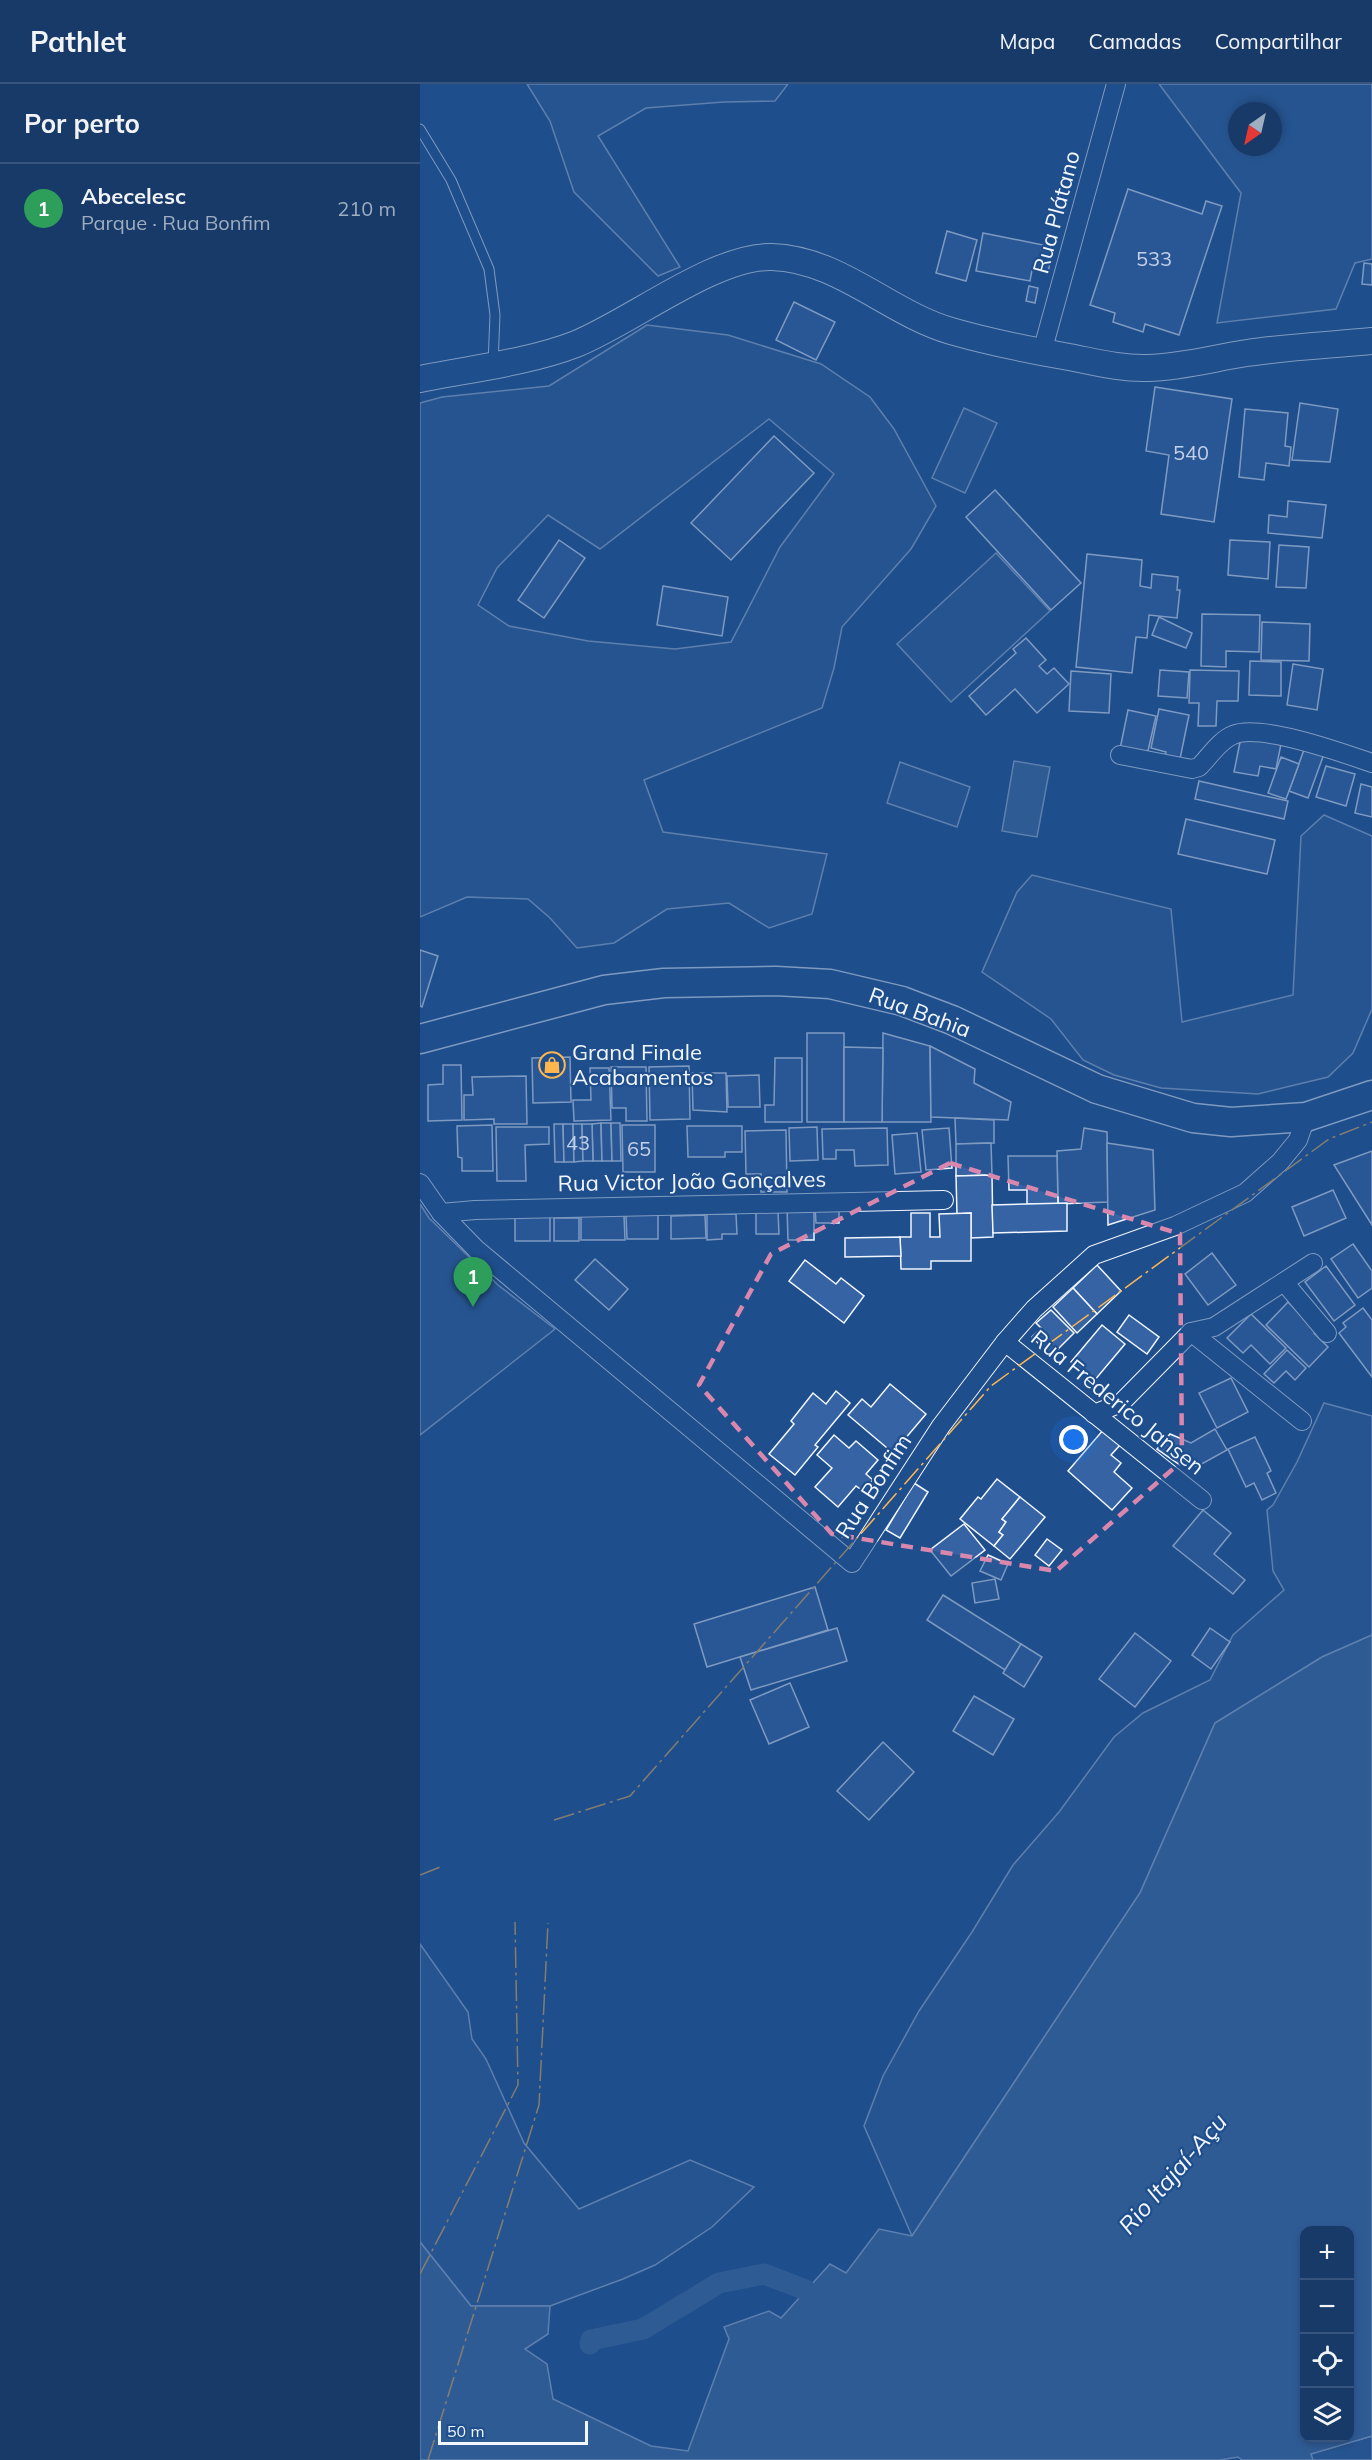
<!DOCTYPE html>
<html lang="pt">
<meta charset="utf-8">
<style>
:root{--surface:#173a69;--page:#20416f;--text:#f1f3f6;--muted:#9eadc0;--line:#36547d;--accent:#95b2f1}
body{margin:0;font-family:Mulish,sans-serif;background:var(--page);color:var(--text)}
.controls{position:absolute;right:18px;bottom:18px;display:grid;overflow:hidden;border-radius:12px;box-shadow:0 3px 9px #0003}
.controls button{width:54px;height:54px;display:grid;place-items:center;padding:0;border:0;border-bottom:2px solid var(--line);background:var(--surface);color:var(--text);font:30px sans-serif}
.compass{position:absolute;left:808px;top:18px;width:54px;height:54px;border-radius:50%;background:var(--surface);box-shadow:0 3px 9px #0003;rotate:214deg}
.scale{position:absolute;left:18px;bottom:15px;width:150px;box-sizing:border-box;padding-left:6px;border:3px solid #f2f6ff;border-top:0;font-size:16px;line-height:21px;white-space:nowrap;color:#f2f6ff;-webkit-text-stroke:4px #1f4e8c;paint-order:stroke}
.you{position:absolute;left:654px;top:1356px;width:21px;height:21px;margin:-15px;border:4px solid #fff;border-radius:50%;background:#1a73e8;box-shadow:0 0 0 9px #1a73e833}
.badge{display:grid;place-items:center;width:39px;height:39px;border-radius:50%;background:var(--accent);color:#fff;font-size:20px;font-weight:700}
.pin{position:absolute;translate:-50% -50px;filter:drop-shadow(0 2px 3px #0008)}
.pin::after{content:'';position:absolute;top:32px;width:21px;height:18px;background:inherit;clip-path:polygon(0 0,100% 0,50% 100%)}
.list{margin:0;padding:0;list-style:none}
h2{display:flex;justify-content:space-between;align-items:center;height:78px;margin:0;padding:0 24px;font-size:26px}
h2 small{font-size:20px;font-weight:400;color:var(--muted)}
.list li{display:grid;grid-template-columns:39px 1fr auto;gap:18px;align-items:center;box-sizing:border-box;height:90px;padding:0 24px;border-top:2px solid var(--line)}
.list b{display:block;font-size:22px;white-space:nowrap}
.list p{margin:0;font-size:20px;white-space:nowrap;color:var(--muted)}
.list em{font-size:20px;font-style:normal;color:var(--muted)}
.icon{flex:none;width:33px;height:33px;fill:none;stroke:currentColor;stroke-width:2;stroke-linecap:round;stroke-linejoin:round}
.map{position:relative;flex:none;width:952px;height:2376px;overflow:hidden}
header{display:flex;align-items:center;gap:36px;box-sizing:border-box;height:84px;padding:0 30px;background:var(--surface);border-bottom:2px solid var(--line)}
header strong{font-size:28px}
nav{display:flex;gap:33px;margin-inline-start:auto;font-size:21px}
main{display:flex}
aside{flex:1;background:var(--surface)}
.map>svg:first-child{display:block}
.built{fill:#305b95;stroke:#a8bbd7;stroke-width:1.5;fill-rule:evenodd}
.water{fill:#446ba0;stroke:#a8bbd7;stroke-width:1.5;fill-rule:evenodd}
.lines{fill:none;stroke-linecap:round;stroke-linejoin:round}
.canal{stroke:#446ba0;stroke-width:21}
.building{fill:#3563a3;stroke:#f2f6ff;stroke-width:1.5}
.lane-casing{stroke:#f2f6ff;stroke-width:11}
.street-casing{stroke:#f2f6ff;stroke-width:20}
.secondary-casing{stroke:#f2f6ff;stroke-width:28}
.primary-casing{stroke:#f2f6ff;stroke-width:31}
.lane{stroke:#1f4e8c;stroke-width:9}
.street{stroke:#1f4e8c;stroke-width:18}
.secondary{stroke:#1f4e8c;stroke-width:26}
.primary{stroke:#1f4e8c;stroke-width:28}
.power{stroke:#ffb74d;stroke-width:1.5;stroke-dasharray:21 4.5 3 4.5;stroke-linecap:butt}
.marked{fill:none;stroke:#da87ad;stroke-width:4.5;stroke-dasharray:12 8;stroke-linejoin:round}
.labels{text-anchor:middle;stroke-width:4.5;stroke-linejoin:round;paint-order:stroke}
.number-label{font-size:20px;fill:#c3d1e8}
.street-label{font-size:22px;fill:#f2f6ff;stroke:#1f4e8c}
.poi-label{font-size:22px;fill:#f2f6ff;stroke:#1f4e8c;text-anchor:start}
.water-label{font-size:24px;font-style:italic;fill:#f2f6ff;stroke:#1f4e8c}
</style>
<header>
<strong>Pathlet</strong>
<nav><a>Mapa</a><a>Camadas</a><a>Compartilhar</a></nav>
</header>
<main>
<aside>
<h2>Por perto<small></small></h2>
<ul class="list">
<li><span class="badge" style="background:#2e9e5b">1</span><div><b>Abecelesc</b><p>Parque · Rua Bonfim</p></div><em>210 m</em></li>
</ul>
</aside>
<div class="map">
<svg width="952" height="2376" viewBox="0 0 952 2376">
<rect width="100%" height="100%" fill="#1f4e8c"/>
<g class="built">
<polygon points="107,0 368,0 355,17 304,18 226,24 178,52 260,183 238,192 154,108 130,37"/>
<path d="M739,0H952V175L935,179L916,225L797,239L821,109ZM817,27H853V63H817Z"/>
<path d="M227,241L308,251L401,280L450,313L474,345L516,422L491,465L422,543L414,584L402,624L224,696L243,748L407,770L392,830L349,844L309,819L247,825L194,859L157,864L130,834L108,815L47,813L0,833V319L22,313L129,302ZM349,335L414,390L360,463L311,558L255,565L168,557L89,542L58,521L77,484L128,431L180,465Z"/>
<polygon points="544,324 577,339 545,409 512,394"/>
<polygon points="576,469 630,527 531,618 477,560"/>
<polygon points="480,678 550,703 537,743 467,719"/>
<polygon points="904,731 952,752 952,925 933,969 908,993 838,1010 741,1004 694,991 663,976 631,935 562,888 597,808 612,791 751,825 762,938 873,911 881,752"/>
<polygon points="0,1120 9,1134 78,1201 135,1245 0,1351"/>
<polygon points="904,1319 952,1332 952,1551 902,1573 795,1639 720,1809 492,2152 444,2042 463,1992 499,1927 552,1848 593,1781 639,1728 694,1653 723,1629 790,1596 813,1551 864,1506 853,1487 847,1426 853,1421 877,1378"/>
<polygon points="0,1860 48,1928 52,1955 66,1975 104,2059 159,2125 270,2076 334,2103 292,2143 235,2181 203,2195 130,2222 51,2222 0,2158"/>
<polygon points="952,2352 952,2376 893,2376 890,2370"/>
</g>
<g class="water">
<polygon points="594,677 630,683 617,753 582,747"/>
<path d="M952,1551V2352L891,2370L893,2376H822L818,2373L800,2376H0V2158L51,2222H130L128,2250L105,2265L127,2280L133,2315L231,2362L268,2367L309,2255L304,2243L349,2227L361,2234L410,2180L426,2189L459,2145L492,2152L720,1809L795,1639L902,1573ZM884,2146H930V2354H884Z"/>
</g>
<g class="lines">
<polyline class="canal" points="170,2260 171,2256 223,2245 299,2199 344,2190 386,2206"/>
</g>
<g class="building">
<polygon points="708,105 782,130 786,117 802,122 759,251 725,240 723,248 693,238 695,229 670,221"/>
<polygon points="527,147 557,156 546,197 516,189"/>
<polygon points="563,149 633,163 628,189 612,186 610,197 556,187"/>
<polygon points="944,179 952,180 952,201 942,200"/>
<polygon points="609,202 618,204 615,219 606,217"/>
<polygon points="374,218 415,238 396,276 356,256"/>
<polygon points="735,303 812,315 794,438 741,430 749,371 726,367"/>
<polygon points="880,319 918,325 910,378 872,376"/>
<polygon points="825,325 868,329 865,362 871,363 869,382 846,379 844,396 819,393"/>
<polygon points="354,352 394,389 311,476 271,439"/>
<polygon points="575,406 661,499 631,526 546,433"/>
<polygon points="868,417 906,421 902,454 848,449 849,431 867,433"/>
<polygon points="139,456 165,474 124,534 98,516"/>
<polygon points="810,456 850,458 848,495 808,491"/>
<polygon points="859,461 889,463 886,504 856,503"/>
<polygon points="667,470 722,476 720,502 731,504 732,490 758,493 757,506 760,506 757,534 729,531 727,554 716,553 712,589 656,583"/>
<polygon points="243,502 308,513 302,552 237,541"/>
<polygon points="782,530 840,531 839,568 806,567 806,583 781,582"/>
<polygon points="739,533 772,549 766,564 732,551"/>
<polygon points="842,538 890,540 889,577 841,576"/>
<polygon points="606,554 626,576 619,582 627,590 634,584 649,600 617,629 595,605 566,631 549,612 596,569 593,565"/>
<polygon points="830,577 861,578 861,612 829,611"/>
<polygon points="873,580 903,585 897,626 867,621"/>
<polygon points="740,586 769,588 767,614 738,612"/>
<polygon points="770,586 819,587 818,617 797,617 796,642 778,642 779,619 769,619"/>
<polygon points="651,587 691,590 689,629 649,627"/>
<polygon points="739,625 769,631 760,675 745,671 746,668 731,664"/>
<polygon points="708,626 736,632 727,671 700,665"/>
<polygon points="821,653 861,660 856,685 840,682 838,692 814,688"/>
<polygon points="885,663 904,670 888,714 869,707"/>
<polygon points="861,673 879,680 866,715 848,709"/>
<polygon points="906,682 935,690 926,722 896,713"/>
<polygon points="779,697 868,717 864,735 775,715"/>
<polygon points="941,700 952,703 952,733 935,729"/>
<polygon points="766,735 855,756 847,790 758,770"/>
<polygon points="0,866 18,872 2,923 0,922"/>
<rect x="387" y="949" width="37" height="89"/>
<polygon points="463,949 510,962 511,1038 462,1038"/>
<polygon points="510,962 555,985 554,999 591,1018 588,1036 511,1033"/>
<polygon points="424,963 463,964 462,1038 424,1038"/>
<polygon points="150,973 151,1018 113,1019 112,974"/>
<polygon points="355,974 382,974 382,1038 345,1038 345,1021 354,1021"/>
<polygon points="23,981 41,981 42,1036 8,1037 8,1001 23,1000"/>
<polygon points="269,982 270,1035 230,1036 229,983"/>
<polygon points="191,983 226,983 227,1037 206,1037 206,1024 192,1024"/>
<polygon points="170,984 189,984 191,1036 154,1037 153,1016 171,1016"/>
<polygon points="272,989 306,989 307,1028 273,1026"/>
<polygon points="339,991 340,1023 308,1023 307,992"/>
<polygon points="106,992 107,1040 74,1040 74,1035 44,1036 44,1011 53,1011 52,993"/>
<polygon points="535,1034 574,1036 574,1059 536,1060"/>
<polygon points="181,1039 182,1077 173,1077 172,1040"/>
<polygon points="181,1039 191,1039 192,1077 182,1077"/>
<polygon points="191,1039 200,1039 201,1077 192,1077"/>
<polygon points="134,1040 143,1040 144,1078 135,1078"/>
<polygon points="143,1040 153,1040 154,1078 144,1078"/>
<polygon points="153,1040 162,1040 163,1077 154,1078"/>
<polygon points="162,1040 172,1040 173,1077 163,1077"/>
<polygon points="72,1041 73,1087 42,1087 42,1074 38,1073 37,1042"/>
<polygon points="202,1041 235,1041 235,1088 203,1088"/>
<polygon points="267,1042 322,1042 322,1068 305,1068 305,1073 268,1073"/>
<polygon points="76,1043 129,1043 129,1060 105,1061 106,1097 77,1097"/>
<polygon points="397,1043 398,1076 370,1077 369,1044"/>
<polygon points="467,1044 468,1081 435,1082 434,1066 416,1066 416,1075 403,1075 402,1045"/>
<polygon points="529,1044 532,1084 506,1086 502,1046"/>
<polygon points="664,1044 687,1048 688,1118 638,1120 637,1067 661,1065"/>
<polygon points="366,1046 367,1108 341,1108 341,1090 326,1090 325,1047"/>
<polygon points="497,1049 501,1088 475,1090 472,1051"/>
<polygon points="571,1059 572,1091 536,1092 536,1060"/>
<polygon points="687,1059 733,1066 735,1126 688,1141"/>
<polygon points="952,1067 952,1141 914,1081"/>
<polygon points="588,1072 637,1072 638,1120 607,1120 607,1106 589,1106"/>
<polygon points="572,1091 573,1153 551,1154 551,1129 537,1130 536,1092"/>
<polygon points="913,1106 926,1134 884,1152 872,1123"/>
<polygon points="647,1119 647,1147 573,1149 572,1121"/>
<polygon points="394,1123 394,1156 368,1156 367,1124"/>
<polygon points="395,1124 419,1124 419,1139 396,1139"/>
<polygon points="336,1127 358,1127 359,1150 336,1150"/>
<polygon points="491,1129 510,1129 510,1153 520,1153 519,1130 551,1129 551,1177 511,1177 511,1185 481,1185 480,1153 491,1153"/>
<polygon points="238,1130 238,1155 207,1155 206,1131"/>
<polygon points="287,1130 316,1130 317,1150 302,1150 302,1155 287,1156"/>
<polygon points="161,1131 204,1131 205,1156 161,1156"/>
<polygon points="285,1131 286,1154 251,1155 251,1132"/>
<rect x="95" y="1133" width="35" height="24"/>
<rect x="134" y="1134" width="25" height="23"/>
<polygon points="480,1153 481,1172 425,1173 425,1154"/>
<polygon points="933,1160 952,1187 952,1204 938,1214 911,1175"/>
<polygon points="792,1169 816,1201 788,1221 765,1190"/>
<polygon points="175,1175 208,1205 189,1226 155,1196"/>
<polygon points="385,1176 416,1200 421,1194 444,1212 424,1239 369,1197"/>
<polygon points="677,1181 701,1207 677,1230 653,1204"/>
<polygon points="906,1182 935,1221 914,1237 885,1198"/>
<polygon points="653,1204 677,1230 657,1249 633,1223"/>
<polygon points="868,1218 897,1247 894,1249 908,1263 889,1283 846,1241"/>
<polygon points="943,1224 952,1236 952,1293 919,1249 926,1243 923,1239"/>
<polygon points="631,1226 654,1249 631,1272 612,1253 621,1244 616,1239"/>
<polygon points="831,1230 866,1264 850,1280 831,1261 823,1269 807,1254"/>
<polygon points="709,1231 739,1253 727,1270 697,1248"/>
<polygon points="682,1241 705,1260 674,1297 651,1278"/>
<polygon points="867,1266 886,1284 875,1296 866,1287 854,1299 844,1290"/>
<polygon points="811,1294 828,1328 797,1344 779,1309"/>
<polygon points="470,1300 506,1330 473,1369 428,1331 442,1315 451,1323"/>
<polygon points="416,1307 430,1319 395,1361 398,1363 375,1391 349,1370 374,1340 371,1337 393,1309 406,1320"/>
<polygon points="684,1345 701,1360 691,1371 701,1379 694,1388 712,1404 692,1426 648,1387"/>
<polygon points="795,1345 807,1366 778,1382 760,1381 737,1365 750,1350 771,1359"/>
<polygon points="414,1351 429,1364 436,1357 458,1376 446,1390 453,1396 443,1407 436,1402 418,1423 395,1403 412,1384 397,1371"/>
<polygon points="835,1353 851,1387 847,1389 856,1409 842,1416 834,1399 826,1403 808,1365"/>
<polygon points="577,1395 600,1413 582,1435 586,1438 579,1448 583,1451 574,1462 540,1435 558,1413 561,1415"/>
<polygon points="494,1399 508,1408 480,1454 466,1446"/>
<polygon points="600,1413 625,1433 590,1475 574,1462 583,1451 579,1448 586,1438 582,1435"/>
<polygon points="783,1426 811,1449 794,1470 825,1496 813,1510 753,1462"/>
<polygon points="544,1440 565,1466 531,1492 510,1466"/>
<polygon points="627,1455 642,1466 629,1482 615,1471"/>
<polygon points="568,1471 588,1480 581,1496 560,1487"/>
<polygon points="575,1495 579,1515 555,1519 552,1499"/>
<polygon points="395,1503 408,1546 287,1583 274,1540"/>
<polygon points="523,1511 601,1560 585,1586 507,1536"/>
<polygon points="417,1544 427,1577 331,1606 320,1573"/>
<polygon points="790,1544 810,1558 791,1585 772,1571"/>
<polygon points="715,1549 751,1577 715,1623 679,1595"/>
<polygon points="601,1560 622,1573 604,1603 583,1589"/>
<polygon points="370,1599 389,1643 349,1660 330,1616"/>
<polygon points="554,1612 594,1635 573,1671 533,1647"/>
<polygon points="463,1658 494,1688 449,1736 417,1707"/>
</g>
<g class="lines">
<g class="lane-casing">
<polyline id="lane" points="0,45 31,96 69,185 75,231 73,280"/>
</g>
<g class="street-casing">
<g id="street">
<polyline points="622,268 696,0"/>
<path d="M700,671L772,685L779,683C789,673 800,656 813,651C840,639 923,669 952,679"/>
<polyline points="0,1099 21,1129 56,1165 432,1479 521,1342 585,1258 614,1225 674,1171 755,1142 825,1109 860,1078 878,1056 886,1033"/>
<polyline points="21,1129 55,1126 524,1116"/>
<polyline points="864,1198 907,1249"/>
<polyline points="771,1248 882,1337"/>
<polyline points="585,1258 782,1416"/>
<polyline points="674,1330 701,1319 771,1248 794,1243 893,1179"/>
</g>
</g>
<g class="secondary-casing">
<path id="secondary" d="M0,295C50,285 110,278 156,260C211,238 295,171 352,173C419,175 469,229 531,247C569,258 609,266 649,273C675,278 701,285 728,284C762,283 794,274 827,269C868,263 911,261 952,257"/>
</g>
<g class="primary-casing">
<polyline id="primary" points="0,955 184,906 244,899 356,897 410,900 482,917 532,936 677,1005 773,1034 811,1038 886,1033 952,1011"/>
</g>
<use href="#lane" class="lane"/>
<use href="#street" class="street"/>
<use href="#secondary" class="secondary"/>
<use href="#primary" class="primary"/>
<g class="power">
<polyline points="134,1736 210,1712 571,1302 909,1055 952,1038"/>
<polyline points="0,1791 20,1783"/>
<polyline points="0,2190 98,2001 95,1838"/>
<polyline points="8,2376 119,2021 128,1839"/>
</g>
</g>
<path d="M0 0H952V2376H0ZM530,1079L760,1150L762,1377L636,1487L412,1450L279,1301L351,1170Z" fill="#1f4e8c" fill-opacity=".55" fill-rule="evenodd"/>
<path class="marked" d="M530,1079L760,1150L762,1377L636,1487L412,1450L279,1301L351,1170Z"/>
<defs>
<g id="shop-ring" transform="scale(1.35)"><circle r="9.5" fill="#1f4e8c" stroke="#ffb74d" stroke-width="1.5"/><path d="M-5-2.5h2.3a2.7 3.5 0 0 1 5.4 0H5L5.5 6h-11ZM-1.5-2.5h3a1.5 2.3 0 0 0-3 0Z" fill="#ffb74d"/></g>
</defs>
<g fill-rule="evenodd">
<use href="#shop-ring" x="132" y="981"/>
</g>
<g class="labels">
<g class="number-label">
<text x="734" y="182">533</text>
<text x="771" y="376">540</text>
<text x="158" y="1066">43</text>
<text x="219" y="1072">65</text>
</g>
<g class="street-label">
<text transform="translate(636 128) rotate(-75)" y="8">Rua Plátano</text>
<text transform="translate(500 928) rotate(20)" y="8">Rua Bahia</text>
<text transform="translate(272 1097) rotate(-1)" y="8">Rua Victor João Gonçalves</text>
<text transform="translate(698 1318) rotate(39)" y="8">Rua Frederico Jansen</text>
<text transform="translate(453 1402) rotate(-57)" y="8">Rua Bonfim</text>
</g>
<g class="poi-label">
<text x="152" y="976">Grand Finale<tspan x="152" dy="25">Acabamentos</tspan></text>
</g>
<g class="water-label">
<text transform="translate(753 2090) rotate(-49)" y="8">Rio Itajaí-Açu</text>
</g>
</g>
</svg>
<div class="controls">
<button>+</button>
<button>−</button>
<button><svg class="icon" aria-label="locate" viewBox="0 0 24 24"><circle cx="12" cy="12" r="6"/><path d="M12 2v4M12 18v4M2 12h4M18 12h4"/></svg></button>
<button><svg class="icon" aria-label="layers" viewBox="0 0 24 24"><path d="M12 4l9 5-9 5-9-5zM3 14l9 5 9-5"/></svg></button>
</div>
<svg class="compass" viewBox="-18 -18 36 36"><path d="M0-13l5 13h-10z" fill="#e53935"/><path d="M0 13l5-13h-10z" fill="#9eadc0"/></svg>
<div class="scale">50 m</div>
<div class="you"></div>
<div class="pin badge" style="left:53px;top:1223px;background:#2e9e5b">1</div>
</div>
</main>
